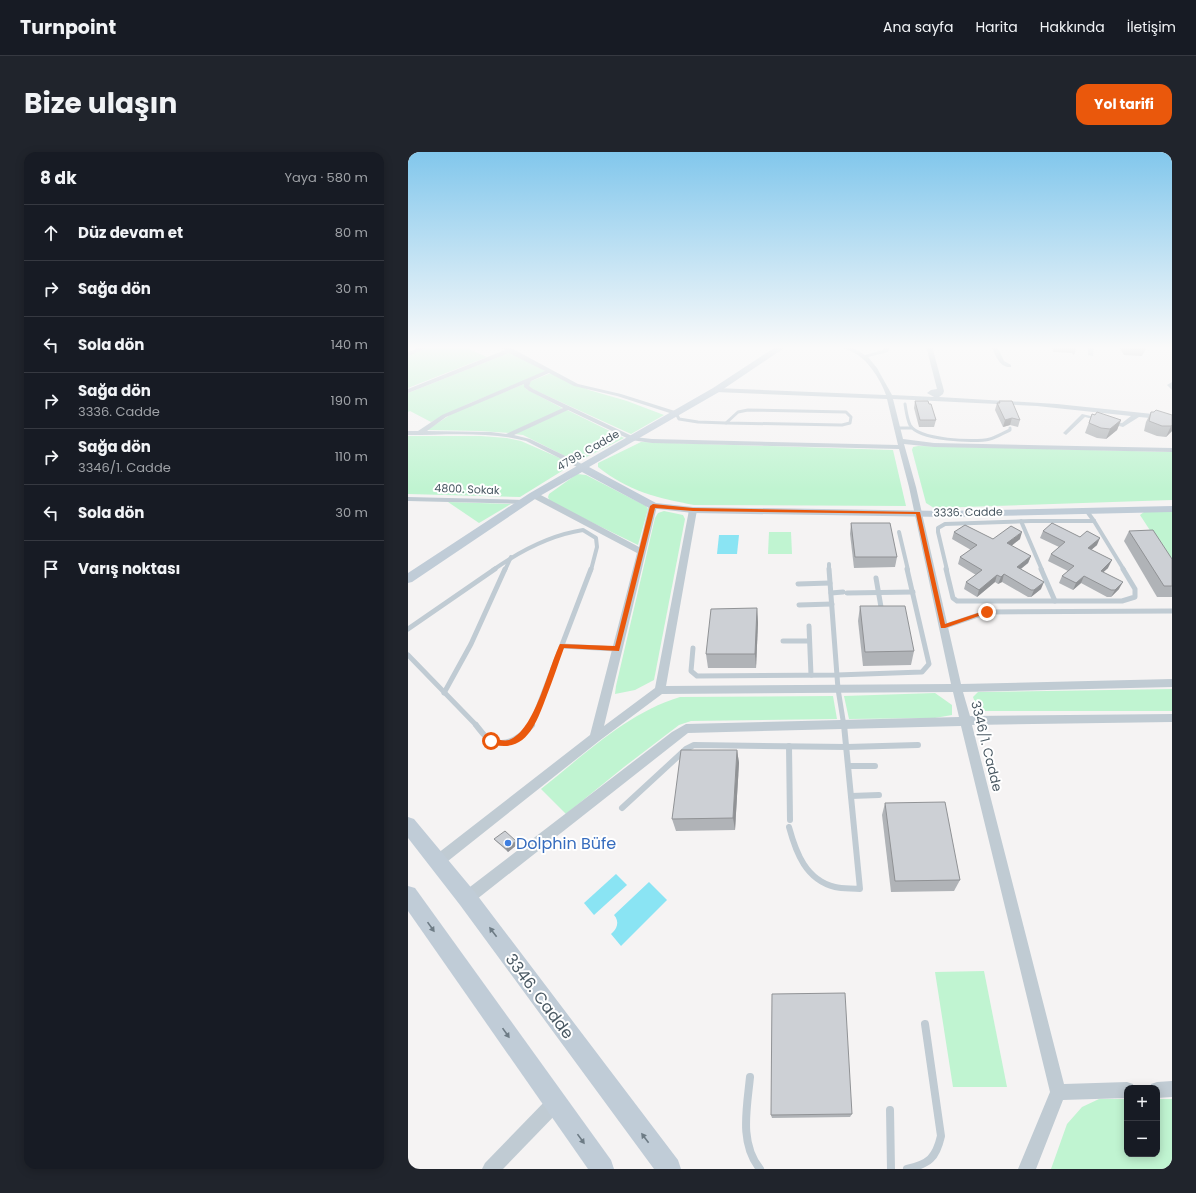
<!DOCTYPE html>
<html lang="tr">
<meta charset="utf-8">
<style>
:root{--surface:#171b24;--page:#20242c;--text:#f1f3f6;--muted:#9ea1a6;--line:#363941;--accent:#ea580c}
body{margin:0;font-family:Poppins,sans-serif;background:var(--page);color:var(--text)}
.controls{position:absolute;right:12px;bottom:12px;display:grid;overflow:hidden;border-radius:8px;box-shadow:0 2px 10px #0003}
.controls button{width:36px;height:36px;display:grid;place-items:center;padding:0;border:0;border-bottom:1px solid var(--line);background:var(--surface);color:var(--text);font:20px sans-serif}
.stop{position:absolute;width:12px;height:12px;margin:-9px;border:3px solid #ea580c;border-radius:50%;background:#fff}
.stop.end{background:#ea580c;border-color:#fff;box-shadow:0 1px 4px #0008}
.list{margin:0;padding:0;list-style:none}
h2{display:flex;justify-content:space-between;align-items:center;height:52px;margin:0;padding:0 16px;font-size:17px}
h2 small{font-size:13px;font-weight:400;color:var(--muted)}
.list li{display:grid;grid-template-columns:26px 1fr auto;gap:12px;align-items:center;box-sizing:border-box;height:56px;padding:0 16px;border-top:1px solid var(--line)}
.list b{display:block;font-size:15px;white-space:nowrap}
.list p{margin:0;font-size:13px;white-space:nowrap;color:var(--muted)}
.list em{font-size:13px;font-style:normal;color:var(--muted)}
.icon{flex:none;width:22px;height:22px;fill:none;stroke:currentColor;stroke-width:2;stroke-linecap:round;stroke-linejoin:round}
.map{position:relative;flex:none;width:764px;height:1017px;overflow:hidden;border-radius:12px}
header{display:flex;align-items:center;gap:24px;box-sizing:border-box;height:56px;padding:0 20px;background:var(--surface);border-bottom:1px solid var(--line)}
header strong{font-size:19px}
nav{display:flex;gap:22px;margin-inline-start:auto;font-size:14px}
.intro{display:flex;align-items:center;justify-content:space-between;box-sizing:border-box;height:96px;padding:0 24px}
h1{margin:0;font-size:28px}
.button{padding:10px 18px;border-radius:12px;background:var(--accent);color:#fff;font-size:14px;font-weight:700}
main{display:flex;gap:24px;padding:0 24px}
aside{flex:1;background:var(--surface);border-radius:12px;box-shadow:0 2px 10px #0003}
.map>svg:first-child{display:block}
.green{fill:#c0f4d1}
.water{fill:#8ae4f3}
.lines{fill:none;stroke-linecap:round;stroke-linejoin:round}
.lane-far4{stroke:#c0cbd3;stroke-width:3}
.lane-far3{stroke:#c0cbd3;stroke-width:4}
.lane-far2{stroke:#c0cbd3;stroke-width:5}
.lane-far1{stroke:#c0cbd3;stroke-width:6}
.lane{stroke:#c0cbd3;stroke-width:8}
.street{fill:#c0cbd3;fill-rule:evenodd}
.secondary{fill:#c0ccd7;fill-rule:evenodd}
.wall{fill:#b0b3b7}
.shaded-wall{fill:#909295}
.building{fill:#cdd0d5;stroke:#909295}
.oneway{fill:#6d7b85}
.route{fill:#ea580c}
.shop-dot{fill:#3f7fe0;stroke:#fff;stroke-width:1.5}
.labels{text-anchor:middle;stroke-width:4;stroke-linejoin:round;paint-order:stroke}
.far-street-label{font-size:11px;fill:#495862;stroke:#fff}
.street-label{font-size:13px;fill:#495862;stroke:#fff}
.near-shop-label{font-size:16px;fill:#366cbe;stroke:#fff;text-anchor:start}
.near-street-label{font-size:16px;fill:#495862;stroke:#fff}
</style>
<header>
<strong>Turnpoint</strong>
<nav><a>Ana sayfa</a><a>Harita</a><a>Hakkında</a><a>İletişim</a></nav>
</header>
<div class="intro"><h1>Bize ulaşın</h1><a class="button">Yol tarifi</a></div>
<main>
<aside>
<h2>8 dk<small>Yaya · 580 m</small></h2>
<ul class="list">
<li><svg class="icon" aria-label="ahead" viewBox="0 0 24 24"><path d="M12 20V5M6 11l6-6 6 6"/></svg><div><b>Düz devam et</b></div><em>80 m</em></li>
<li><svg class="icon" aria-label="right" viewBox="0 0 24 24"><path d="M7 20v-9h11M14 6l5 5-5 5"/></svg><div><b>Sağa dön</b></div><em>30 m</em></li>
<li><svg class="icon" aria-label="left" viewBox="0 0 24 24"><path d="M17 20v-9H6M10 6l-5 5 5 5"/></svg><div><b>Sola dön</b></div><em>140 m</em></li>
<li><svg class="icon" aria-label="right" viewBox="0 0 24 24"><path d="M7 20v-9h11M14 6l5 5-5 5"/></svg><div><b>Sağa dön</b><p>3336. Cadde</p></div><em>190 m</em></li>
<li><svg class="icon" aria-label="right" viewBox="0 0 24 24"><path d="M7 20v-9h11M14 6l5 5-5 5"/></svg><div><b>Sağa dön</b><p>3346/1. Cadde</p></div><em>110 m</em></li>
<li><svg class="icon" aria-label="left" viewBox="0 0 24 24"><path d="M17 20v-9H6M10 6l-5 5 5 5"/></svg><div><b>Sola dön</b></div><em>30 m</em></li>
<li><svg class="icon" aria-label="arrive" viewBox="0 0 24 24"><path d="M6 21V4h12l-3 4 3 4H6"/></svg><div><b>Varış noktası</b></div></li>
</ul>
</aside>
<div class="map">
<svg width="764" height="1017" viewBox="0 0 764 1017">
<rect width="100%" height="100%" fill="#f5f3f3"/>
<g class="green">
<polygon points="25,194 54,194 79,205 0,236 0,203"/>
<polygon points="103,200 139,220 62,251 23,270 2,259 0,260 0,241"/>
<polygon points="143,221 181,238 219,249 256,263 223,282 122,236 120,233 123,229"/>
<polygon points="116,232 118,237 154,256 153,258 103,281 72,279 19,278 45,261"/>
<polygon points="159,258 216,286 169,310 115,283 106,282"/>
<polygon points="0,284 73,284 99,286 113,289 154,307 162,314 112,345 0,342"/>
<path d="M233,290L485,298L498,354L286,353C249,346 220,339 190,315V311Z"/>
<polygon points="510,294 764,300 764,348 526,356 518,351 504,298 505,295"/>
<polygon points="169,322 178,323 238,354 240,357 230,393 142,350 140,345 141,342"/>
<polygon points="40,350 103,352 71,371"/>
<polygon points="256,359 275,363 277,367 246,528 227,538 207,542 208,534 247,366 250,361"/>
<polygon points="736,360 764,360 764,412 732,363"/>
<polygon points="361,380 383,380 384,402 360,402"/>
<polygon points="764,537 764,559 574,559 568,553 565,545 570,540"/>
<polygon points="527,541 544,553 544,563 527,566 441,567 436,544"/>
<path d="M425,544L429,567L283,569L271,573L216,615L158,662L133,637C176,603 219,561 272,545Z"/>
<polygon points="576,819 599,935 545,935 527,820"/>
<polygon points="691,947 719,947 719,1002 749,1002 749,947 764,947 764,1017 643,1017 659,972 674,955"/>
</g>
<g class="water">
<polygon points="311,383 331,383 329,402 309,402"/>
<polygon points="208,722 219,733 186,763 176,751"/>
<path d="M241,730L259,748L213,794L203,782C209,777 212,770 206,763Z"/>
</g>
<g class="lines">
<g class="lane-far4">
<path d="M497,252C498,258 499,267 502,273C510,288 567,291 582,287C589,285 595,281 602,278V276"/>
<polygon points="340,258 438,260 443,265 442,271 434,273 318,271 330,260"/>
<polyline points="268,261 271,267 290,270 318,271"/>
<polyline points="488,276 504,276"/>
</g>
<g class="lane-far3">
<polyline points="678,358 686,369"/>
<polyline points="613,369 634,418"/>
<polyline points="686,369 716,418"/>
<polyline points="491,380 500,418"/>
<polyline points="421,412 421,418"/>
<path d="M85,418C112,399 142,383 175,378L188,386L189,395L183,418"/>
<polyline points="97,418 103,405"/>
<polyline points="539,418 530,380 530,376 537,372 623,369 686,369"/>
</g>
<g class="lane-far2">
<polyline points="421,417 430,537 436,574"/>
<polyline points="538,417 545,446 549,449 714,449 727,445 727,437 715,417"/>
<polyline points="633,417 647,449"/>
<polyline points="468,426 473,455"/>
<polyline points="390,432 422,431"/>
<polyline points="423,441 435,440"/>
<polyline points="439,441 505,440"/>
<polyline points="391,453 424,452"/>
<polyline points="401,474 403,523"/>
<polyline points="535,475 579,460 764,459"/>
<polyline points="0,477 87,417"/>
<polyline points="375,489 401,489"/>
<polyline points="154,494 209,497"/>
<polyline points="285,496 283,519 289,524 429,523 514,520 521,512 499,417"/>
<polyline points="0,503 69,574"/>
<polyline points="36,541 63,492 97,417"/>
<polyline points="123,574 183,417"/>
</g>
<g class="lane-far1">
<path d="M68,573C72,578 78,587 84,589C100,596 114,584 124,573"/>
<polyline points="381,594 382,668"/>
<polyline points="441,614 467,614"/>
<polyline points="443,644 471,643"/>
<polyline points="214,656 278,597 286,593 439,595 510,593"/>
<path d="M381,675C388,701 398,728 427,735C435,737 444,736 452,737L436,573"/>
</g>
<g class="lane">
<path d="M342,925C339,956 331,991 352,1017"/>
<polyline points="482,958 483,1017"/>
<path d="M499,1017C521,1012 528,1006 533,984L517,872"/>
</g>
<g class="street">
<polygon points="15,194 24,194 0,204 0,200"/>
<path d="M90,194H98L105,197L170,232L213,242L270,260V262L268,263L209,244L166,234L141,221L123,229L121,234L125,237L226,285L244,287L490,293L479,247L308,240L305,238L308,236L478,243C474,230 460,208 448,202C442,198 436,197 430,194L445,196L457,203L475,198L476,194H482L480,200L460,205L469,216L484,243L526,245L519,241L523,238L529,237L518,194H524L536,239L535,242L531,245L649,252L764,264V268L731,265L715,275L677,265L658,283L655,281L674,262L714,271L723,264L629,254L485,247L495,287L526,291L764,296V300L526,295L496,292L508,335L553,532L764,527V535L555,540L562,564L764,562V570L564,573L656,932L719,930L725,932L726,936H719V946L655,948L628,1017H610L642,940L553,574L280,581L64,751L59,753L54,751L52,746L54,741L264,580L278,572L551,565L545,540L254,542L191,589L35,713L30,715L25,713L24,709L25,705L182,583L229,401L123,345V341H129L231,395L241,354L245,352L249,354L196,574L247,536L281,358L285,356L289,358L258,534L543,532L501,335L491,297L244,291L223,288L160,258L106,283L122,287L176,313V317H173L118,289C80,279 38,283 0,283V279H10L34,263L137,219L101,201L0,241V237L97,198ZM116,232V235L121,239L155,256L98,282L83,280L19,279L38,265Z"/>
<path d="M583,194H589L596,209L603,213V215C591,216 588,203 583,194Z"/>
<polygon points="680,194 686,194 685,204 680,203"/>
<polygon points="764,230 764,238 759,233"/>
<polygon points="0,345 117,348 121,350 117,352 0,349"/>
<polygon points="764,929 764,945 749,946 749,936 742,936 743,932 749,930"/>
<polygon points="147,943 153,945 155,951 153,957 95,1017 74,1017 77,1011 141,945"/>
</g>
<g class="secondary">
<polygon points="369,194 379,194 311,240 181,315 248,351 285,355 536,359 764,354 764,360 536,365 285,361 241,356 174,320 130,345 4,430 0,431 0,421 122,341 305,236"/>
<polygon points="0,665 6,667 66,739 270,1008 273,1017 246,1017 52,753 0,686"/>
<polygon points="0,734 7,736 203,1008 206,1017 180,1017 0,759"/>
</g>
</g>
<g class="wall">
<polygon points="644,194 668,194 668,197 666,203 664,201 645,200"/>
<polygon points="711,194 735,194 737,198 734,204 716,203"/>
<polygon points="507,249 528,268 526,275 511,275 506,256"/>
<polygon points="591,249 612,268 610,275 602,273 595,275 587,258 589,251 590,251"/>
<polygon points="743,260 764,263 764,279 758,285 749,284 736,279 738,270"/>
<polygon points="684,262 713,268 709,278 698,287 689,286 677,281"/>
<polygon points="443,371 489,405 487,415 446,416 442,382"/>
<polygon points="635,379 672,385 689,393 683,398 700,416 695,420 711,437 703,445 699,445 673,431 665,438 651,431 654,424 660,419 640,409 643,402 651,395 632,386"/>
<polygon points="721,379 764,407 764,445 749,445 716,389"/>
<polygon points="546,380 585,387 612,387 603,394 623,404 620,411 613,417 633,437 623,445 620,445 594,430 590,432 587,430 569,445 556,437 558,430 568,423 550,412 552,405 563,398 544,387"/>
<polygon points="452,454 506,499 503,513 455,514 450,469"/>
<polygon points="349,456 350,471 348,516 300,516 298,502"/>
<polygon points="329,598 331,611 327,678 268,679 264,667"/>
<polygon points="477,651 552,728 546,739 483,740 474,663"/>
<polygon points="86,687 108,689 110,692 100,700 89,690"/>
<polygon points="444,962 442,965 364,966 363,963"/>
</g>
<g class="shaded-wall">
<polygon points="604,266 602,273 595,275 597,268"/>
<polygon points="713,268 709,278 698,287 702,277"/>
<polygon points="764,273 764,279 758,285 763,274"/>
<polygon points="614,380 612,387 597,399 599,391"/>
<polygon points="692,386 689,393 676,404 680,396"/>
<polygon points="623,404 620,411 606,422 609,415"/>
<polygon points="704,408 700,416 689,426 693,419"/>
<polygon points="596,422 594,430 590,432 593,425"/>
<polygon points="589,423 587,430 569,445 571,438"/>
<polygon points="676,424 673,431 665,438 668,431"/>
<polygon points="636,430 633,437 623,445 626,438"/>
<polygon points="715,430 711,437 703,445 707,438"/>
<polygon points="349,456 350,471 348,516 347,502"/>
<polygon points="329,598 331,611 327,678 325,666"/>
<polygon points="108,689 110,692 100,700 98,697"/>
</g>
<g class="building">
<polygon points="717,194 735,194 737,198 718,197"/>
<polygon points="507,249 520,249 521,252 523,252 528,268 512,268"/>
<polygon points="591,249 604,249 612,268 604,266 597,268 589,251 592,251"/>
<polygon points="748,258 764,263 764,273 763,274 754,274 741,269 743,260 746,260"/>
<polygon points="689,260 713,268 702,277 693,276 681,271 684,262 687,263"/>
<polygon points="443,371 482,371 489,405 447,405"/>
<polygon points="644,371 672,385 679,379 692,386 680,396 704,408 693,419 715,430 707,438 703,438 676,424 668,431 654,424 666,414 643,402 657,390 635,379"/>
<polygon points="557,373 585,387 603,374 614,380 599,391 623,404 609,415 636,430 626,438 623,438 596,422 593,425 589,423 571,438 558,430 574,418 552,405 569,393 546,380"/>
<polygon points="745,378 764,407 764,434 756,434 721,379"/>
<polygon points="452,454 497,454 506,499 457,500"/>
<polygon points="349,456 347,502 298,502 303,457"/>
<polygon points="273,598 329,598 325,666 264,667"/>
<polygon points="537,650 552,728 487,729 477,651"/>
<polygon points="97,679 108,689 98,697 86,687"/>
<polygon points="437,841 444,962 363,963 364,842"/>
</g>
<defs><path id="oneway-solid" d="M-6-.8H1V-3.2L6.5 0L1 3.2V.8H-6Z"/></defs>
<g class="oneway">
<use href="#oneway-solid" transform="translate(23 775) rotate(55)"/>
<use href="#oneway-solid" transform="translate(85 780) rotate(-127)"/>
<use href="#oneway-solid" transform="translate(98 881) rotate(55)"/>
<use href="#oneway-solid" transform="translate(237 986) rotate(-127)"/>
<use href="#oneway-solid" transform="translate(173 987) rotate(54)"/>
</g>
<linearGradient id="sky" x2="0" y2="1"><stop stop-color="#82c7ec"/><stop offset="0.58" stop-color="#fafafa"/><stop offset="1" stop-color="#fafafa" stop-opacity="0"/></linearGradient>
<rect width="764" height="337" fill="url(#sky)"/>
<path class="route" d="M245,352L285,356L512,360L537,472L579,458L582,460L537,476H533L508,362L285,359L247,356L211,499L156,496C150,512 145,528 139,543C128,572 118,604 80,591V587C87,585 94,590 101,588C127,579 140,516 152,492L207,494L242,354Z"/>
<circle class="shop-dot" cx="100" cy="691" r="4"/>
<g class="labels">
<g class="far-street-label">
<text transform="translate(180 298) rotate(-30)" y="4">4799. Cadde</text>
<text transform="translate(59 337) rotate(2)" y="4">4800. Sokak</text>
<text transform="translate(560 360) rotate(-1)" y="4">3336. Cadde</text>
</g>
<g class="street-label">
<text transform="translate(579 594) rotate(76)" y="5">3346/1. Cadde</text>
</g>
<g class="near-shop-label">
<text x="108" y="697">Dolphin Büfe</text>
</g>
<g class="near-street-label">
<text transform="translate(132 844) rotate(53)" y="6">3346. Cadde</text>
</g>
</g>
</svg>
<div class="controls">
<button>+</button>
<button>−</button>
</div>
<div class="stop" style="left:83px;top:589px"></div>
<div class="stop end" style="left:579px;top:460px"></div>
</div>
</main>
